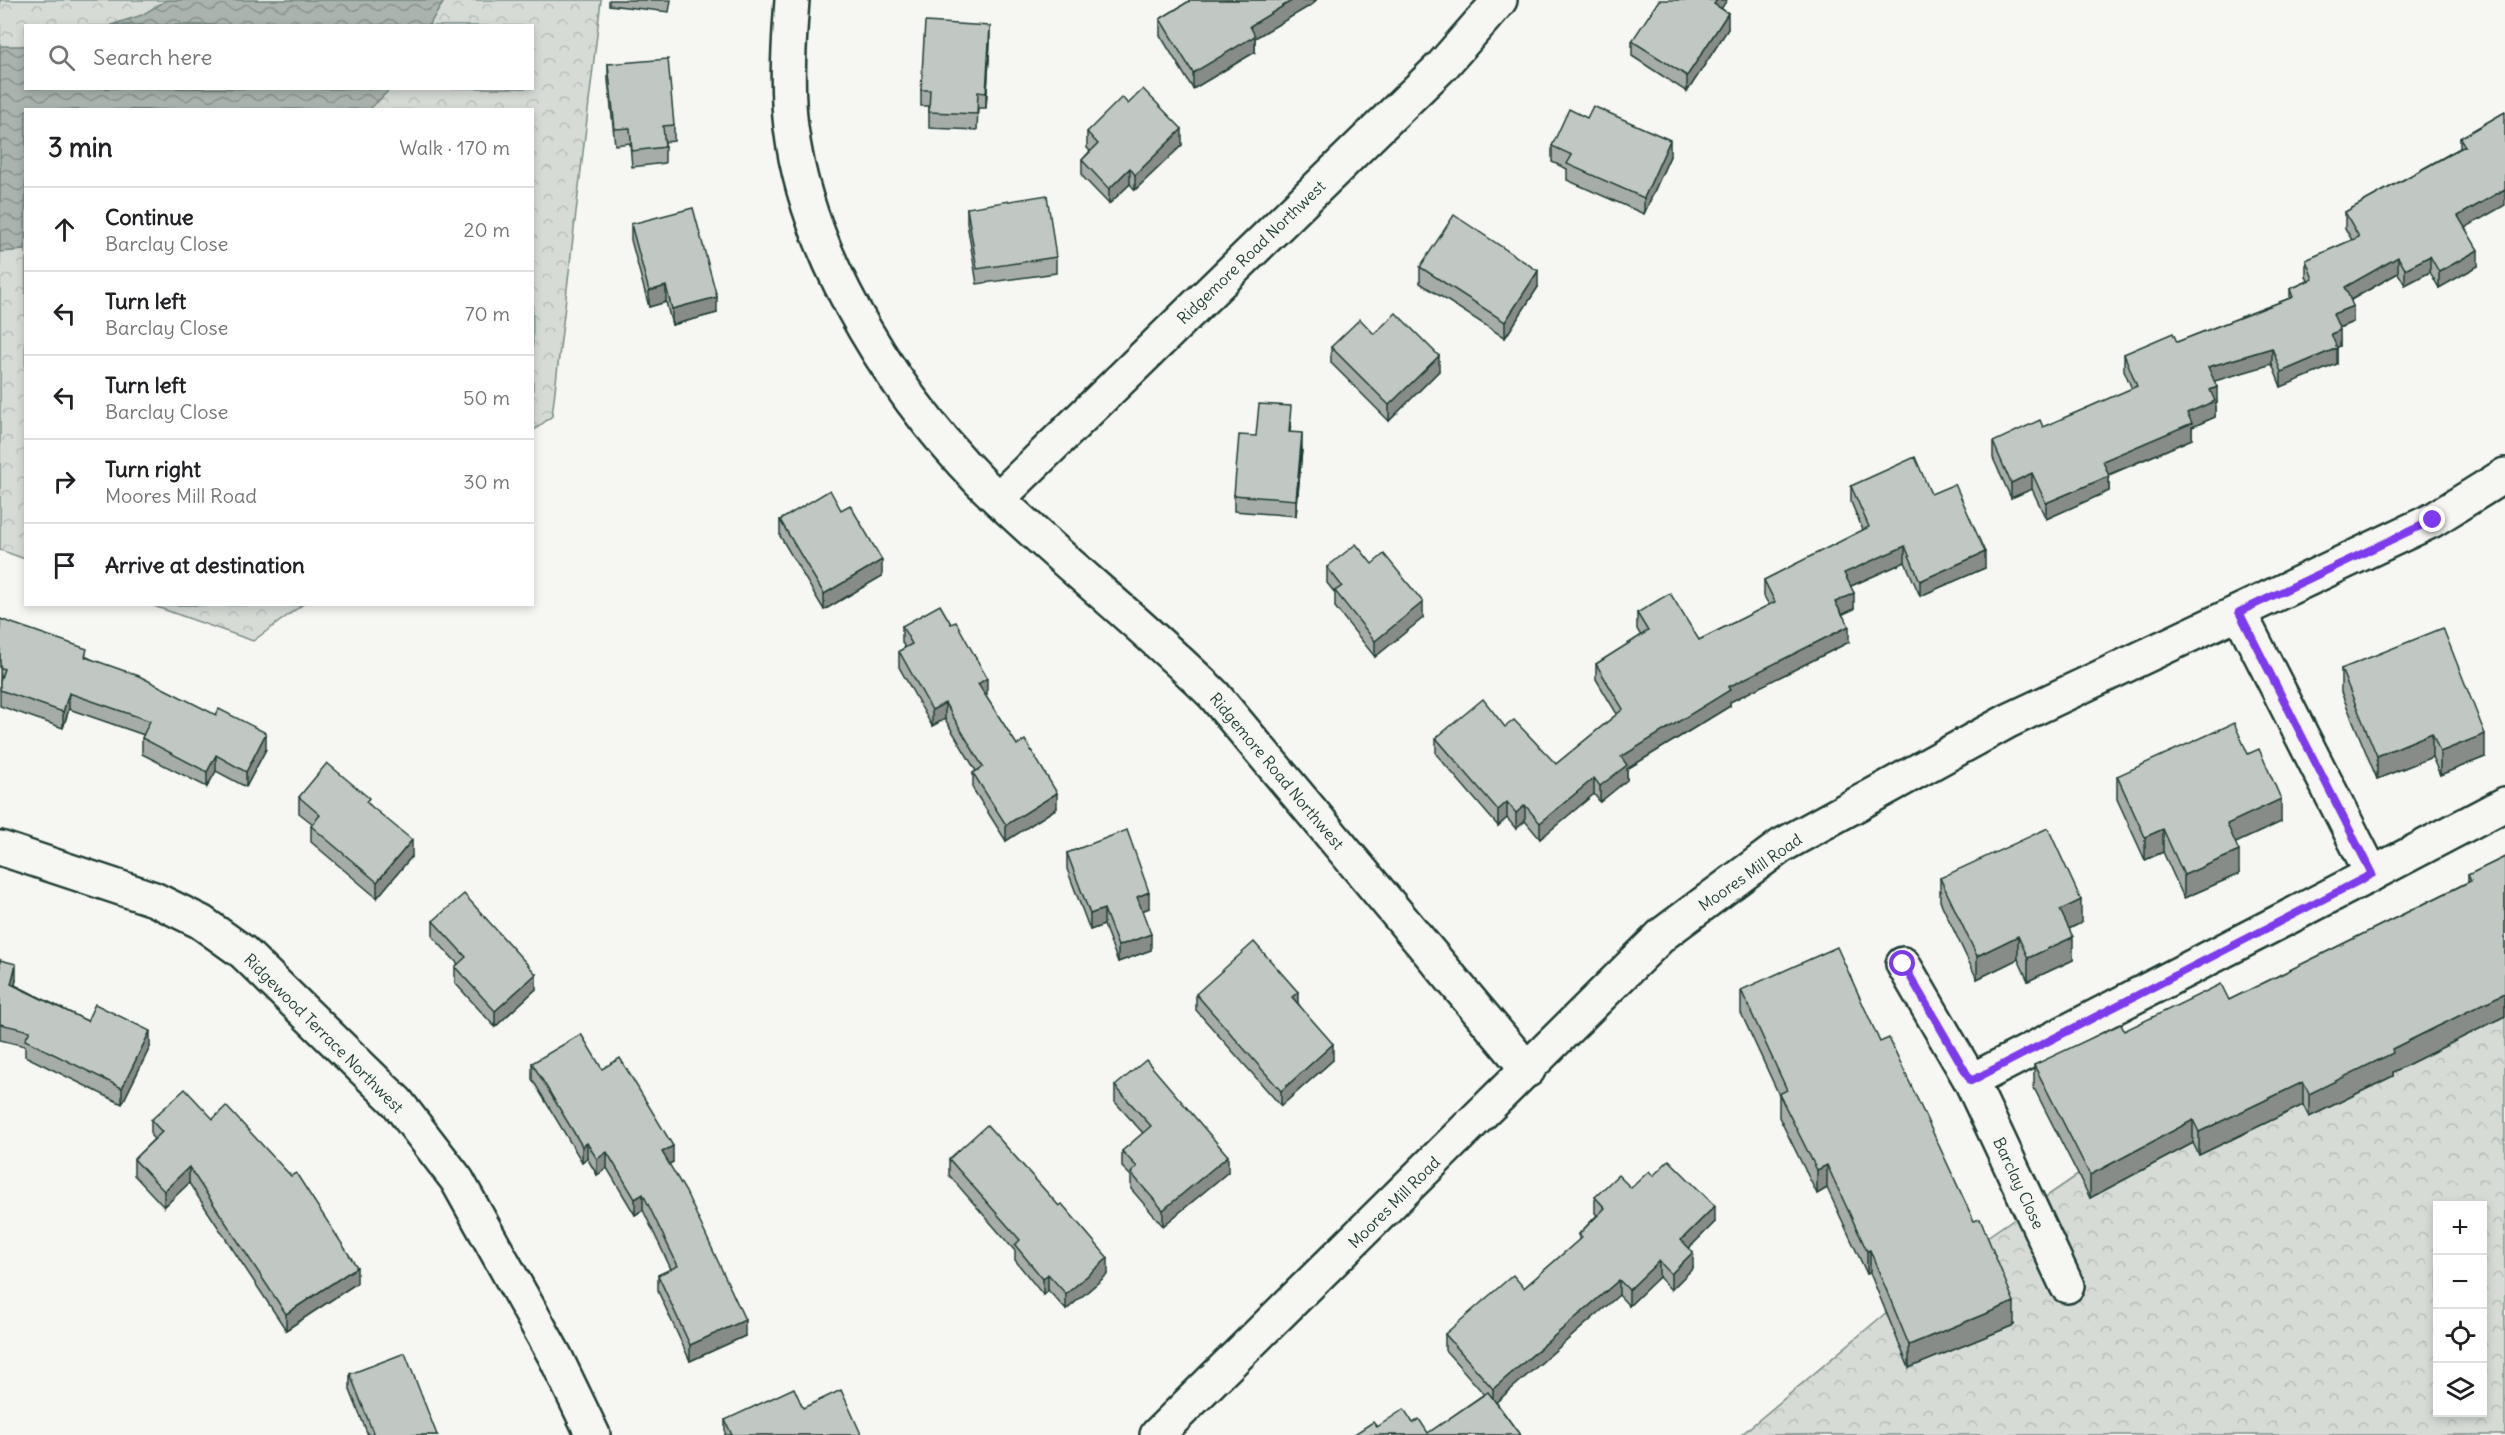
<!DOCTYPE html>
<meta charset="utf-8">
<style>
:root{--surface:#fff;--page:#f2f2f2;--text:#202124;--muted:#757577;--line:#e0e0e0}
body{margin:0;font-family:Delius,sans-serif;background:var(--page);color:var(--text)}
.controls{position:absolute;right:18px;bottom:18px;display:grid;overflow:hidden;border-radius:0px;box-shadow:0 3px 9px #0003}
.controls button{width:54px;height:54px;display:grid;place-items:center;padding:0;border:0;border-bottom:2px solid var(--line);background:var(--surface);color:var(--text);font:30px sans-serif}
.stop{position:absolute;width:18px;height:18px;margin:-14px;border:4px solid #7c3aed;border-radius:50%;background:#fff}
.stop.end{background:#7c3aed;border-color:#fff;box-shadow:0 2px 6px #0008}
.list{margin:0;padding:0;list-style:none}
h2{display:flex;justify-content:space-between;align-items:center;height:78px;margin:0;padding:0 24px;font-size:26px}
h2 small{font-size:20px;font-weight:400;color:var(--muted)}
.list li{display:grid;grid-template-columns:39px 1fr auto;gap:18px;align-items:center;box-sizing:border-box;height:84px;padding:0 24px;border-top:2px solid var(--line)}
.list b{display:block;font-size:22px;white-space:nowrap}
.list p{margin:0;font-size:20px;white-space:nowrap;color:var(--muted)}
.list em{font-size:20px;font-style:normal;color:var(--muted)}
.icon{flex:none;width:33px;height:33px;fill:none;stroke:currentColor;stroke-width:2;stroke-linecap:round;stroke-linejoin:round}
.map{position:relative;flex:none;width:2505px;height:1435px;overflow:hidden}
.search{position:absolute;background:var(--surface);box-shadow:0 3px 9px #0003;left:24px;top:24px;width:510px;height:66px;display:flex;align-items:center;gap:15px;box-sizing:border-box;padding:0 21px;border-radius:0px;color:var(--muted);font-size:22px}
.panel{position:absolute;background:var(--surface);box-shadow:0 3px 9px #0003;left:24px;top:108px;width:510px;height:498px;border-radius:0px}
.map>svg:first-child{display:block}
.forest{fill:url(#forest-crowns);stroke:#7a8c85;stroke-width:1.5;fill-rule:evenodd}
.water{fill:url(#water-waves);stroke:#72847d;stroke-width:1.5}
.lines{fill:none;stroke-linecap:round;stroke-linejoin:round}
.minor-casing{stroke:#1f3d34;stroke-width:38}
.minor{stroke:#f6f6f2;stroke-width:33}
.wall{fill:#a6aca8;stroke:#1f3d34;stroke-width:1.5}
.shaded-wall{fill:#878c88;stroke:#1f3d34;stroke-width:1.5}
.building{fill:#c1c8c3;stroke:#1f3d34;stroke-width:1.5}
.route{stroke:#7c3aed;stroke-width:8}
.labels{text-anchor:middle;stroke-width:5;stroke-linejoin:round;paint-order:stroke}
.street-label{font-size:16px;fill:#1f3d34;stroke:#f6f6f2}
</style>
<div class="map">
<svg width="2505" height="1435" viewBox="0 0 2505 1435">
<defs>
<pattern id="forest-crowns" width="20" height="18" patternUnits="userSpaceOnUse" patternTransform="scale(1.5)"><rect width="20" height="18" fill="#d6dbd6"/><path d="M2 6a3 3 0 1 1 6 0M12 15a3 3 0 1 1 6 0" fill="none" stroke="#b7bdb8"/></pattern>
<pattern id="water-waves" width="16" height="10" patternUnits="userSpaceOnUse" patternTransform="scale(1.5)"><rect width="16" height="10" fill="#aab3ae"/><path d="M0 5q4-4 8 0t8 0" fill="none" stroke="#8a938e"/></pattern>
</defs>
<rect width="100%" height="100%" fill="#f6f6f2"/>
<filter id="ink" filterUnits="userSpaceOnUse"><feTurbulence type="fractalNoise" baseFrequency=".0167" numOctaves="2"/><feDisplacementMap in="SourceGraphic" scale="12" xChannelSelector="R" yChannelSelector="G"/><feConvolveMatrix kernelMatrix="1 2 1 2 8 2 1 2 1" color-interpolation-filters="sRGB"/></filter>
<g filter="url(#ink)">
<g class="forest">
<path d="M0,0H601L552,416L533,431L532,110H26L25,559L0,550ZM26,26H532V88H26Z"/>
<polygon points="151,605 302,605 253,641"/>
<path d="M2505,883V1435H1741L1927,1278ZM2438,1206H2482V1412H2438Z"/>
</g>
<g class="water">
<polygon points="167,0 445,0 429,25 111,25 142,15"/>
<polygon points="0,46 25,46 26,88 390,89 370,109 26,110 25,250 0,252"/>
</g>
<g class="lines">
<g class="minor-casing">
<g id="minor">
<path d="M792,0C789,42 786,85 791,127C807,260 902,409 999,500C1069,567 1145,627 1214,695L1528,1070"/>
<polyline points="998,499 1443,65 1500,0"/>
<polyline points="0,848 154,899 201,922 243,952 397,1102 457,1180 555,1356 593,1435"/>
<polyline points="2372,874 2505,804"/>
<polyline points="1903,964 1971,1081 2067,1286"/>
<polyline points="1971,1081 2372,874 2239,612"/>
<polyline points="1157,1435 1663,934 1781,846 2008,721 2433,520 2505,475"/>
</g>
</g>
<use href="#minor" class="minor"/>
</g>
<g class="wall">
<polygon points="609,0 671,0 669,12 609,5"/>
<polygon points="1191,0 1316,0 1313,4 1255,38 1255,52 1193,89 1160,35 1160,19"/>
<polygon points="1722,9 1728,29 1687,92 1632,56 1632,41"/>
<polygon points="990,42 986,108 978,108 977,130 929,128 929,106 921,106 921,90"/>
<polygon points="608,64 674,125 674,141 665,142 665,163 632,167 630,143 615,145 608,80"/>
<polygon points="1128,104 1182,145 1135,190 1130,184 1109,204 1082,176 1082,160 1090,151 1087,148 1087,132"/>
<polygon points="2505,112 2465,228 2478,266 2439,288 2430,272 2405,285 2398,273 2351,300 2353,322 2339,328 2340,346 2337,347 2337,364 2281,387 2272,364 2214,381 2217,403 2215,404 2215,417 2192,427 2192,439 2109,475 2109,491 2046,519 2032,489 2011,498 1993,458 1993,442 2043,427 2132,389 2124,370 2124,354 2177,342 2290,298 2290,289 2308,281 2306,276 2306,260 2352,240 2345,228 2345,212 2460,148 2460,138"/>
<polygon points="1587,118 1670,156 1644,214 1567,180 1567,169 1552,162 1552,146"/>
<polygon points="967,208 1056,257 1056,273 977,284 967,223"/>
<polygon points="631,224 717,313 672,325 666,302 649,307 631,240"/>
<polygon points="1420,267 1538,287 1505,338 1420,283"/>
<polygon points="1374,334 1439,371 1389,421 1331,363 1331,347"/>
<polygon points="1291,422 1290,432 1302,449 1296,516 1234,511 1234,495 1256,436"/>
<polygon points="1851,486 1931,494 1985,568 1920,596 1905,562 1851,586 1854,609 1842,614 1849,642 1730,702 1730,706 1627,769 1627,780 1600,802 1594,794 1540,839 1525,821 1516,829 1507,818 1498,826 1436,754 1436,738 1505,727 1556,764 1617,714 1596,679 1596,664 1641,636 1637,629 1637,613 1699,640 1769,605 1764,596 1764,580 1863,530 1851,502"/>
<polygon points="841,510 882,576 824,610 780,536 780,520"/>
<polygon points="1327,567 1423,618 1375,657 1335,607 1335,593 1327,583"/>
<polygon points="0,619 87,657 266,749 246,787 216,771 207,787 142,754 142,738 144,735 69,709 63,728 0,706"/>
<polygon points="902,626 987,694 985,695 1057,808 1006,841 973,789 973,773 976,771 945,719 932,726 899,667 899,651 905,648 902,642"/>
<polygon points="2341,669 2485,757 2440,775 2432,757 2377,779 2341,692"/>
<polygon points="2248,754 2281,822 2235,843 2239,874 2184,898 2163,852 2145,860 2117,799 2117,776"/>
<polygon points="299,797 369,804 412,856 377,898 311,842 311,826 313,824 299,813"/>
<polygon points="1067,853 1149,908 1142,911 1151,950 1118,962 1104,925 1090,930 1067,869"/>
<polygon points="2505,857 2505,1016 2393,1072 2393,1076 2309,1117 2303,1105 2199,1155 2193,1143 2090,1198 2034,1088 2034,1065 2124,1031 2229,1000 2468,882 2468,875"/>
<polygon points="1940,878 2081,923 2069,929 2073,960 2028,981 2018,959 1977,979 1940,901"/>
<polygon points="433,921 536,989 495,1027 455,983 455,967 458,964 433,937"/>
<polygon points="0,960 16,980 15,985 87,1021 150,1047 122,1104 25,1056 25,1046 0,1040"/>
<polygon points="1741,990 1880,1042 2014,1325 1909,1368 1870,1273 1867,1274 1827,1188 1817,1194 1779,1117 1779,1095 1741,1013"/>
<polygon points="1196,994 1298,1003 1333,1060 1281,1106 1196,1010"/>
<polygon points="532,1063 602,1069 673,1162 669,1164 745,1336 690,1361 658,1291 658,1275 671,1269 643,1210 635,1215 607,1168 597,1175 587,1158 582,1162 532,1079"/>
<polygon points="1115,1086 1228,1172 1163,1226 1131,1189 1131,1176 1122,1167 1122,1151 1143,1133 1115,1102"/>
<polygon points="151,1120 357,1283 286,1330 189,1183 164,1207 134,1175 134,1159 154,1139 151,1136"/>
<polygon points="949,1159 1059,1206 1108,1274 1066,1310 1048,1290 1043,1295 1015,1260 1015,1251 949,1175"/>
<polygon points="1653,1176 1715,1222 1689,1248 1693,1268 1671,1290 1659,1277 1629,1306 1619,1295 1496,1402 1520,1435 1353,1435 1377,1427 1413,1423 1428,1433 1484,1394 1445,1350 1445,1334 1524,1288 1579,1240 1579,1234 1597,1215 1595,1213 1595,1197 1631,1188"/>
<polygon points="350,1374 437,1435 368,1435 350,1390"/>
<polygon points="803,1408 861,1435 725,1435 725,1420"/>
</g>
<g class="shaded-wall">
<polygon points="1293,0 1316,0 1313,4 1255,38 1255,52 1193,89 1193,73 1250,26"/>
<polygon points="1717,0 1727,0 1714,20 1714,4"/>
<polygon points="1728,13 1728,29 1687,92 1687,76"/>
<polygon points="990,26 990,42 986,108 986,93"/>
<polygon points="1182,129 1182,145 1135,190 1135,175"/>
<polygon points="1670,140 1670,156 1644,214 1644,198"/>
<polygon points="1130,168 1130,184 1109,204 1109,189"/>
<polygon points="2505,189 2505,205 2458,232 2458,216"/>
<polygon points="2478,250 2478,266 2439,288 2439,272"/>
<polygon points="2430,256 2430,272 2405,285 2405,269"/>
<polygon points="2398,257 2398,273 2345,303 2345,287"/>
<polygon points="1538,271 1538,287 1505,338 1505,322"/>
<polygon points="666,286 666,302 649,307 649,291"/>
<polygon points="717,297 717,313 672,325 672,309"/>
<polygon points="2353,306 2353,322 2333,330 2333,314"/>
<polygon points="2340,330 2340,346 2331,350 2331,334"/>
<polygon points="2272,348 2272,364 2208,383 2208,367"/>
<polygon points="2337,348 2337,364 2281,387 2281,372"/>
<polygon points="1439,356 1439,371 1389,421 1389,405"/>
<polygon points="2217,387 2217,403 2215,404 2215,417 2192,427 2192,439 2103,477 2103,461 2187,413 2210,390"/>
<polygon points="1302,433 1302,449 1296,516 1296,500"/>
<polygon points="2032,473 2032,489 2011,498 2011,483"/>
<polygon points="2109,476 2109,491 2046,519 2046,503"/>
<polygon points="1905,546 1905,562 1844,589 1844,573"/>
<polygon points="1985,552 1985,568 1920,596 1920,581"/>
<polygon points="882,560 882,576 824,610 824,594"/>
<polygon points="1854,593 1854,609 1835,618 1835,602"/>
<polygon points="1423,602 1423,618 1375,657 1375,641"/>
<polygon points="1849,626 1849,642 1730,702 1730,706 1627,769 1627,780 1600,802 1600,786 1621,757 1728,687"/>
<polygon points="987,678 987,694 978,699 978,684"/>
<polygon points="69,693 69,709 63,728 63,712"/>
<polygon points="945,703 945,719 932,726 932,710"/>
<polygon points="266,733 266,749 246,787 246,772"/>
<polygon points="2432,733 2432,757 2377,779 2377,756"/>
<polygon points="2485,734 2485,757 2440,775 2440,752"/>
<polygon points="216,755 216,771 207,787 207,772"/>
<polygon points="1594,778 1594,794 1540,839 1540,823"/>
<polygon points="1057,793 1057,808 1006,841 1006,825"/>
<polygon points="2281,799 2281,822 2227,847 2227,824"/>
<polygon points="1507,802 1507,818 1498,826 1498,810"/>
<polygon points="1525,805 1525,821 1516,829 1516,813"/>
<polygon points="2163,829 2163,852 2145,860 2145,837"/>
<polygon points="412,840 412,856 377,898 377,882"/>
<polygon points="2239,851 2239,874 2184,898 2184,875"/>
<polygon points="1149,892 1149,908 1137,913 1137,897"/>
<polygon points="2081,900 2081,923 2060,933 2060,910"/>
<polygon points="1104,909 1104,925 1090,930 1090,914"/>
<polygon points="1151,934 1151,950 1118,962 1118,946"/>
<polygon points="2018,936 2018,959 1977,979 1977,956"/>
<polygon points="2073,937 2073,960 2028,981 2028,958"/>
<polygon points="16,964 16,980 11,1000 11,984"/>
<polygon points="536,974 536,989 495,1027 495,1011"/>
<polygon points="1298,992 1298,1008 1292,997"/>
<polygon points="2505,993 2505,1016 2393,1072 2393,1076 2309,1117 2309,1094 2392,1049"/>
<polygon points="150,1031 150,1047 122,1104 122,1088"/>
<polygon points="1333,1044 1333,1060 1281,1106 1281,1091"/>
<polygon points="2303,1082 2303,1105 2199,1155 2199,1132"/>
<polygon points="2193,1120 2193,1143 2090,1198 2090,1175"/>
<polygon points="587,1143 587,1158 582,1162 582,1146"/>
<polygon points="673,1146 673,1162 662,1168 662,1152"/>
<polygon points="607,1152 607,1168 597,1175 597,1159"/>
<polygon points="1228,1156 1228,1172 1163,1226 1163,1210"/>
<polygon points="1827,1165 1827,1188 1817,1194 1817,1170"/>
<polygon points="189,1167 189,1183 164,1207 164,1191"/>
<polygon points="643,1194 643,1210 635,1215 635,1199"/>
<polygon points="1715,1206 1715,1222 1681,1256 1681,1240"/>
<polygon points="1870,1250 1870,1273 1867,1274 1867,1251"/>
<polygon points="1693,1252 1693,1268 1671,1290 1671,1274"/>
<polygon points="1108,1258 1108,1274 1066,1310 1066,1294"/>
<polygon points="1659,1261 1659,1277 1629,1306 1629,1290"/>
<polygon points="357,1267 357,1283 286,1330 286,1314"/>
<polygon points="1048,1274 1048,1290 1043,1295 1043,1279"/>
<polygon points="1619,1280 1619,1295 1493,1405 1493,1389"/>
<polygon points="2014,1302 2014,1325 1909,1368 1909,1345"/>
<polygon points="745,1320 745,1336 690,1361 690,1345"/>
</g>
<g class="building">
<polygon points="1191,0 1293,0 1250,26 1255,36 1193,73 1160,19"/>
<polygon points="1659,0 1717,0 1714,4 1728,13 1687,76 1632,41"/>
<polygon points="925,22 990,26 986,93 978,92 977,114 929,112 930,90 921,90"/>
<polygon points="668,59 674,125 663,126 665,147 632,151 630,128 615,129 608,64"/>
<polygon points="1143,89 1182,129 1135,175 1130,168 1109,189 1082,160 1098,144 1087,132 1122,97 1128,104"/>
<polygon points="1593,106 1670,140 1644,198 1567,164 1572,155 1552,146 1569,109 1587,118"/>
<polygon points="2505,112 2505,189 2458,216 2478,250 2439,272 2430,256 2405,269 2398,257 2345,287 2353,306 2333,314 2340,330 2331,334 2337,348 2281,372 2272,348 2208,367 2217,387 2210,390 2215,401 2187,413 2192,423 2103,461 2109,476 2046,503 2032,473 2011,483 1993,442 2040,420 2043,427 2137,386 2124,354 2173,333 2177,342 2293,297 2290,289 2313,279 2306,260 2359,237 2345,212 2465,146 2460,138"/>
<polygon points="1047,195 1056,257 977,269 967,208"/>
<polygon points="693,208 717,297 672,309 666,286 649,291 631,224"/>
<polygon points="1454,215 1538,271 1505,322 1420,267"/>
<polygon points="1396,313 1439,356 1389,405 1331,347 1360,319 1374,334"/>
<polygon points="1259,404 1291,406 1289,432 1302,433 1296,500 1234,495 1239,435 1256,436"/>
<polygon points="1915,457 1931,494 1955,484 1985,552 1920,581 1905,546 1844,573 1854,593 1835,602 1849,626 1728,687 1730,690 1621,757 1627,765 1600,786 1594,778 1540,823 1525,805 1516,813 1507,802 1498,810 1436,738 1483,699 1505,727 1514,720 1556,764 1623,709 1596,664 1648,631 1637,613 1670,593 1699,640 1775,602 1764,580 1869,527 1851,486"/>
<polygon points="830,490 841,510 850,505 882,560 824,594 780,520"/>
<polygon points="1356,544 1372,564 1384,554 1423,602 1375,641 1335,591 1342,586 1327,567"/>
<polygon points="940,605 951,624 956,622 987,678 978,684 1017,745 1025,740 1057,793 1006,825 973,773 983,767 945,703 932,710 899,651 912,644 902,626"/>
<polygon points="0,619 87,649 85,657 139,676 216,715 219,709 266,733 246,772 216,755 207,772 142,738 150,721 69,693 63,712 0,690 0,681 4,669 0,667"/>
<polygon points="2443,628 2485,734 2440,752 2432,733 2377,756 2341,669"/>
<polygon points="2234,723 2248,754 2259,749 2281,799 2227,824 2239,851 2184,875 2163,829 2145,837 2117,776"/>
<polygon points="327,763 369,798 366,802 412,840 377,882 311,826 320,815 299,797"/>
<polygon points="2048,828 2081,900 2060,910 2073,937 2028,958 2018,936 1977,956 1940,878"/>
<polygon points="1127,830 1149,892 1137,897 1151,934 1118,946 1104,909 1090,914 1067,853"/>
<polygon points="2505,857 2505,993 2392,1049 2393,1053 2309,1094 2303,1082 2199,1132 2193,1120 2090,1175 2034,1065 2121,1024 2124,1031 2221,984 2229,1000 2471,881 2468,875"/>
<polygon points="464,894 536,974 495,1011 455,967 466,957 433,921"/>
<polygon points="1254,942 1298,992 1292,997 1333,1044 1281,1091 1196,994"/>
<polygon points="1837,947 1880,1042 1889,1038 1974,1221 1980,1219 2014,1302 1909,1345 1870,1250 1867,1251 1827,1165 1817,1170 1779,1094 1787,1090 1741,990"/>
<polygon points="0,960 16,964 11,984 87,1021 95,1004 150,1031 122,1088 25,1040 30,1031 0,1024"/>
<polygon points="581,1034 602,1069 620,1058 673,1146 662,1152 686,1192 745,1320 690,1345 658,1275 678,1266 643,1194 635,1199 607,1152 597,1159 587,1143 582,1146 532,1063"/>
<polygon points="1146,1060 1228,1156 1163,1210 1131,1173 1137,1167 1122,1151 1151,1126 1115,1086"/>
<polygon points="185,1089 213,1119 226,1106 291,1176 296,1173 357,1267 286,1314 189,1167 164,1191 134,1159 162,1132 151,1120"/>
<polygon points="987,1125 1059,1206 1062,1204 1108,1258 1066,1294 1048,1274 1043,1279 1015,1245 1020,1240 949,1159"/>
<polygon points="1669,1160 1715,1206 1681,1240 1693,1252 1671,1274 1659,1261 1629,1290 1619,1280 1493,1389 1445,1334 1513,1275 1524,1288 1582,1237 1579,1234 1605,1208 1595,1197 1618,1175 1631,1188 1649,1171 1653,1176"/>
<polygon points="405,1353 437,1435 374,1435 350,1374"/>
<polygon points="794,1388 803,1408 841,1390 861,1434 858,1435 732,1435 725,1420"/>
<polygon points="1488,1392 1520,1435 1353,1435 1373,1422 1377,1427 1404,1409 1413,1423 1419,1419 1428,1433"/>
</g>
</g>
<g class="lines" filter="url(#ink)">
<polyline class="route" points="1903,964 1971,1081 2372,874 2239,612 2433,520"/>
</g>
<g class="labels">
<g class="street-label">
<text transform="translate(1251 252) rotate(-44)" y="6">Ridgemore Road Northwest</text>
<text transform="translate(1277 771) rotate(50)" y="6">Ridgemore Road Northwest</text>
<text transform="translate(1750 872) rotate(-35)" y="6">Moores Mill Road</text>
<text transform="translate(324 1033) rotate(45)" y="6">Ridgewood Terrace Northwest</text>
<text transform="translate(2019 1183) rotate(65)" y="6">Barclay Close</text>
<text transform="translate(1394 1202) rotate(-45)" y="6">Moores Mill Road</text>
</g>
</g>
</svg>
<div class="controls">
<button>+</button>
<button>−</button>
<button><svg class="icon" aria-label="locate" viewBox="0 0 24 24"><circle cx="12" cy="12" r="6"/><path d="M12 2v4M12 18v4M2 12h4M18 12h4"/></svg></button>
<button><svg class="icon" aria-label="layers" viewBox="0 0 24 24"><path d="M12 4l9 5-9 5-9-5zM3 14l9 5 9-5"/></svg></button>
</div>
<div class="stop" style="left:1903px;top:964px"></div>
<div class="stop end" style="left:2433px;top:520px"></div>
<div class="search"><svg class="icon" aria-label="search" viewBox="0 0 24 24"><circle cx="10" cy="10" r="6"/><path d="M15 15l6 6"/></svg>Search here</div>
<section class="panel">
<h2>3 min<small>Walk · 170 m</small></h2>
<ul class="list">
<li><svg class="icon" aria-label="ahead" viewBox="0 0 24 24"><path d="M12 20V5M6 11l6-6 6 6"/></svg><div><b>Continue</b><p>Barclay Close</p></div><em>20 m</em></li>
<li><svg class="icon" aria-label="left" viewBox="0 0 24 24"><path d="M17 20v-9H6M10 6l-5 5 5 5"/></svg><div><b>Turn left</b><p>Barclay Close</p></div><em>70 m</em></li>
<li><svg class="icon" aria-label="left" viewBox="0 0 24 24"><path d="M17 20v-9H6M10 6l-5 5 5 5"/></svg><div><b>Turn left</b><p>Barclay Close</p></div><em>50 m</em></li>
<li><svg class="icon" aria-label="right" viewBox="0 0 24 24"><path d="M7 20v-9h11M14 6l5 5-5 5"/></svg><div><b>Turn right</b><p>Moores Mill Road</p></div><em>30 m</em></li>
<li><svg class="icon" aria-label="arrive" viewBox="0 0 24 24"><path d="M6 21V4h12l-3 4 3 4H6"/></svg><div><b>Arrive at destination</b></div></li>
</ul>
</section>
</div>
